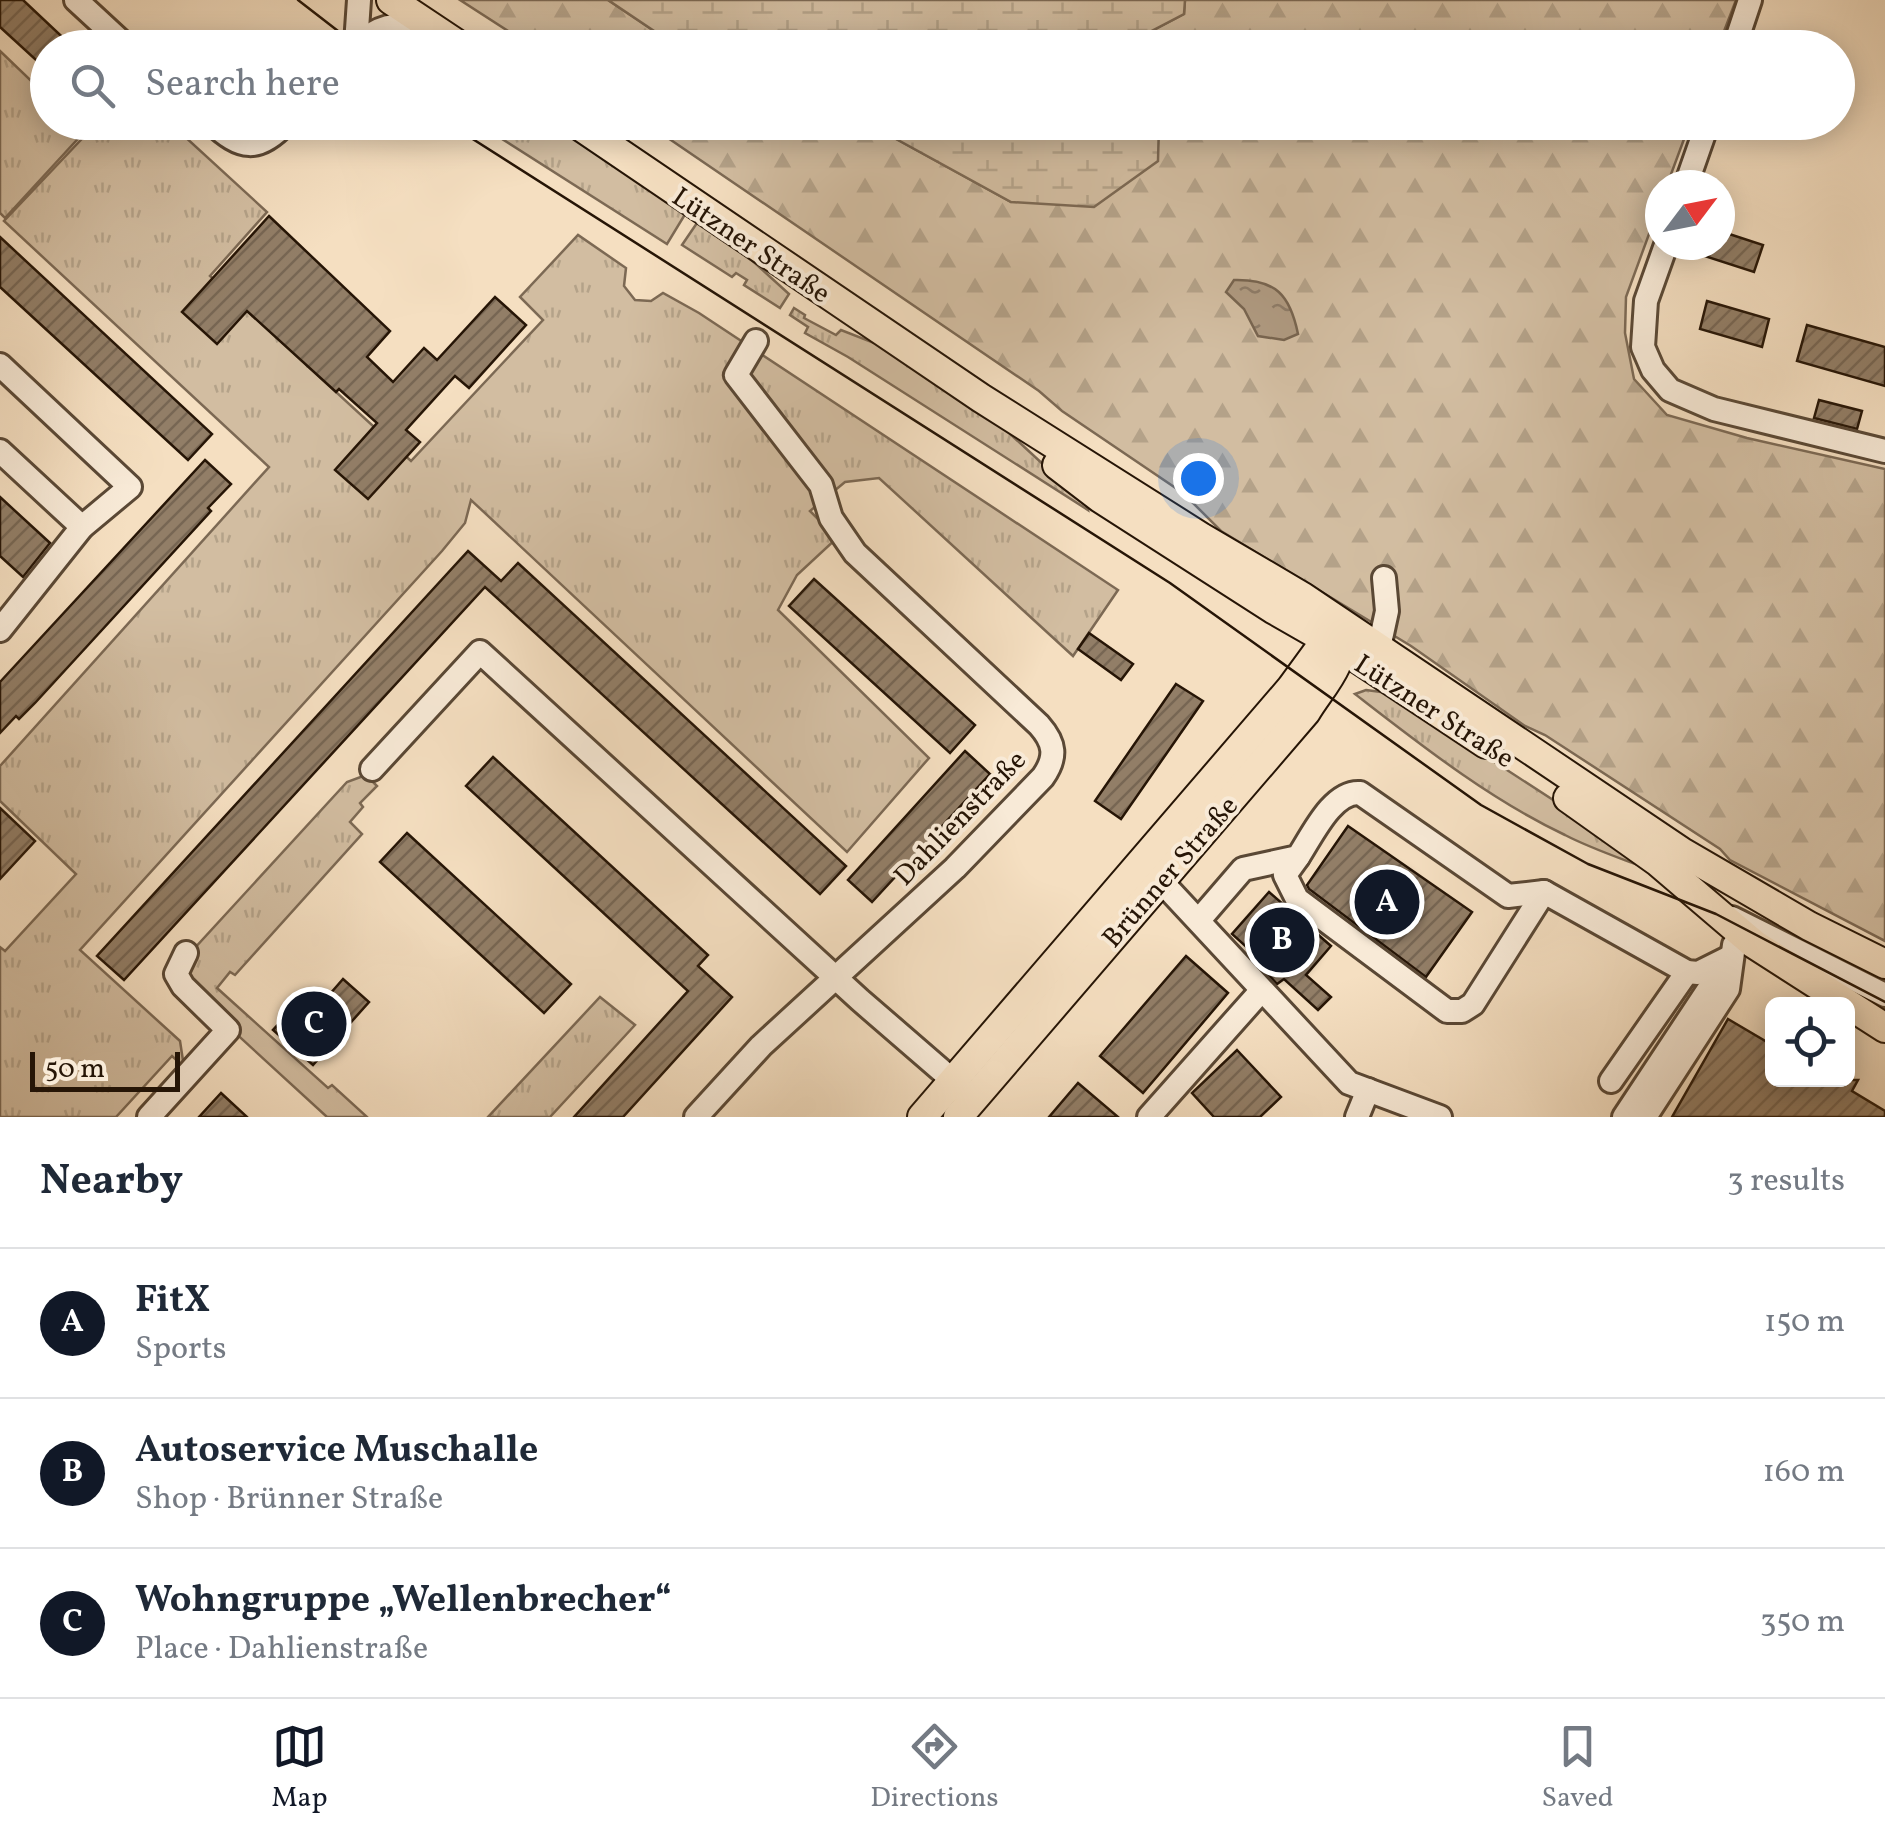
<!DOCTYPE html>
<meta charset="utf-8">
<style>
:root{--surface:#fff;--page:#f2f2f3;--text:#1f2937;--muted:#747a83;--line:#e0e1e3;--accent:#111827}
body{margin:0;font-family:Vollkorn,serif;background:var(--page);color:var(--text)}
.controls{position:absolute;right:30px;bottom:30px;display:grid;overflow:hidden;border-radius:15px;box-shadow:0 5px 25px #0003}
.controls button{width:90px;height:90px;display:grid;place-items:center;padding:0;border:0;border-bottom:2px solid var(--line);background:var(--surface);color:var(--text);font:50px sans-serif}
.compass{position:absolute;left:1645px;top:170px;width:90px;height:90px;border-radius:50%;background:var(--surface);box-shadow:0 5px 25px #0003;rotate:58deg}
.scale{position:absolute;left:30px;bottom:25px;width:150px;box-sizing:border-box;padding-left:10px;border:5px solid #261506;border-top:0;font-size:28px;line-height:35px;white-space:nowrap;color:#261506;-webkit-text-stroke:8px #f8ead7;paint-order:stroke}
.you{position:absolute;left:1198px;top:478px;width:35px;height:35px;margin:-25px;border:8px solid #fff;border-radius:50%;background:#1a73e8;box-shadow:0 0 0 15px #1a73e833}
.badge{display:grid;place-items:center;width:65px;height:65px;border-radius:50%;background:var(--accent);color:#fff;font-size:32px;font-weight:700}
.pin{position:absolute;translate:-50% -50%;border:5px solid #fff;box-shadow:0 2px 10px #0006}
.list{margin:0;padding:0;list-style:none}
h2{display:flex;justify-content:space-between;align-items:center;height:130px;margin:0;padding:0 40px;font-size:42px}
h2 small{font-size:32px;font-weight:400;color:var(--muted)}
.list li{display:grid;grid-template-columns:65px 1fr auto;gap:30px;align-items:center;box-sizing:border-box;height:150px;padding:0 40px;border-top:2px solid var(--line)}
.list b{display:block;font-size:38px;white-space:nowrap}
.list p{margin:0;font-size:32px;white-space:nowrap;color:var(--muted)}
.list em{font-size:32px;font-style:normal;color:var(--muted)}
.icon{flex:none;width:55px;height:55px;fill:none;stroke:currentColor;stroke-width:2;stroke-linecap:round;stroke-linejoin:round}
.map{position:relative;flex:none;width:1885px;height:1117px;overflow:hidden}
.search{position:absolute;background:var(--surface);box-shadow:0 5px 25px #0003;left:30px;right:30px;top:30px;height:110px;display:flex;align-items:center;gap:25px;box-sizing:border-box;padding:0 35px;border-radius:55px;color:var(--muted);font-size:38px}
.sheet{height:580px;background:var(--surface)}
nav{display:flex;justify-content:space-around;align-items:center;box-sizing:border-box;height:140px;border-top:2px solid var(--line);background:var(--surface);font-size:28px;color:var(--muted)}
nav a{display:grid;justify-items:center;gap:5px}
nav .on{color:var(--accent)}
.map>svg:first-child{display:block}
.grass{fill:url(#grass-tufts);stroke:#7c6954;stroke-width:2.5}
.forest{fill:url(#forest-firs);stroke:#7c6954;stroke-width:2.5}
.wetland{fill:url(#wetland-marsh);stroke:#7c6954;stroke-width:2.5}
.water{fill:url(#water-ripples);stroke:#786550;stroke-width:2.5}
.building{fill:url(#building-hatch);stroke:#261506;stroke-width:2.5}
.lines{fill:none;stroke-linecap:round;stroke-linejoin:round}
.minor-casing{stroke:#5a4835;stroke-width:28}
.major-casing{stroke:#261506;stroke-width:32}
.minor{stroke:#f8ead7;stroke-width:22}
.major{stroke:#f5dfc1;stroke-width:28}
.tram{stroke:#261506;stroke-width:2.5}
.labels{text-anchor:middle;stroke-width:8;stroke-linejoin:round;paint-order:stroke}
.street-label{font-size:28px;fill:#261506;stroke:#f8ead7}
</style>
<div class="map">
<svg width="1885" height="1117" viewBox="0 0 1885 1117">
<defs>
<pattern id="grass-tufts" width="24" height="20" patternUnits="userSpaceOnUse" patternTransform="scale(2.5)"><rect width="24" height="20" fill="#d2bda1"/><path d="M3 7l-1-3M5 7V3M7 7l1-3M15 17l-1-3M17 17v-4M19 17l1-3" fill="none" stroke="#b4a289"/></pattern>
<pattern id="forest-firs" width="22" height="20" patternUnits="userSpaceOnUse" patternTransform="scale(2.5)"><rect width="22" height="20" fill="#d2bda1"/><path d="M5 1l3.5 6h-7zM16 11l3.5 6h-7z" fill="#b4a289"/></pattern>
<pattern id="wetland-marsh" width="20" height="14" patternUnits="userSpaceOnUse" patternTransform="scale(2.5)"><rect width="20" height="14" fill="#d2bda1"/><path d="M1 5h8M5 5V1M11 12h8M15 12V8" fill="none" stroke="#b4a289"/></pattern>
<pattern id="water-ripples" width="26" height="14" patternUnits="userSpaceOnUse" patternTransform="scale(2.5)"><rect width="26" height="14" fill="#af9a81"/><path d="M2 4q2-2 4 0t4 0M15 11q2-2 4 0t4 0" fill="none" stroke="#8e7c68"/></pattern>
<pattern id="building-hatch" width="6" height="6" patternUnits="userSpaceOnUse" patternTransform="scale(2.5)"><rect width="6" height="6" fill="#927e67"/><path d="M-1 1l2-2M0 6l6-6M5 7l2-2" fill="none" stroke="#776653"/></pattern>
</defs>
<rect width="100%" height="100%" fill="#f5dfc1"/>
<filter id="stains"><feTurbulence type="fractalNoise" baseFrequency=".002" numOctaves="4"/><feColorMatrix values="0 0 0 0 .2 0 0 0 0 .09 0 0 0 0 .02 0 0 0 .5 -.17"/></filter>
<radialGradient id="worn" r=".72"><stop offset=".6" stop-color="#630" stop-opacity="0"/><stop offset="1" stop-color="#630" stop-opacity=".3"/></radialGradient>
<g class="grass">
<polygon points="0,51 47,96 48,122 76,123 85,131 5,218 0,213"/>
<polygon points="97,123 170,123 267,212 210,276 411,461 543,320 520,297 578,235 626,268 624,286 635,300 651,301 663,293 699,313 1118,590 1073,656 879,478 845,482 810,511 837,538 797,575 778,610 929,758 847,852 471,500 465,523 442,551 80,950 180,1041 184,1067 172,1056 116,1117 0,1117 0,947 5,951 76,874 0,801 0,766 269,467 4,221"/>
<polygon points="477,123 553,123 685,211 684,216 667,244"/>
<polygon points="699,220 736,246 789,294 780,308 744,285 747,280 736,273 732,277 682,245"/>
<polygon points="794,308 805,315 804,318 836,335 841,330 882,346 1007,431 1087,505 1088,510 848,357 805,333 808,327 790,315"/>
<path d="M1366,690L1381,692L1410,707L1587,822L1643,867C1617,857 1590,848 1565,835C1489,799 1421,745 1355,694Z"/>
<polygon points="366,775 377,786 360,803 363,807 350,822 362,834 235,975 230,972 217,988 328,1088 332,1085 367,1117 327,1117 171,974 347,782"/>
<polygon points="600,997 635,1025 550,1117 488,1117"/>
</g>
<g class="forest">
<polygon points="460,0 608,0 678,47 533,47"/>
<polygon points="1185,0 1736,0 1718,47 1151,48 1148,33 1184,14"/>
<polygon points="646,123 867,123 1011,202 1157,161 1159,123 1690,123 1667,185 1660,185 1660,204 1626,297 1625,333 1634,379 1667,415 1747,438 1885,469 1885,941 1730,860 1720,849 1545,735 1525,726 1411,646 1221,531 1183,493 1062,411 1039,391"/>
</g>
<g class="wetland">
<polygon points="608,0 1185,0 1184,14 1148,33 1151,47 678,47"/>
<polygon points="867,123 1159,123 1158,161 1094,207 1011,202"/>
</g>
<path class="water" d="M1234,280C1276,279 1290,295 1298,334L1284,340L1258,336L1244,309L1226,292Z"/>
<g class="building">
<polygon points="0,0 23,0 74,48 48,48 48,71 0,27"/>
<polygon points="269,216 390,331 367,357 393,382 424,348 437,360 495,297 526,325 469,388 455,376 406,430 420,442 368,499 335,470 377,423 339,389 336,392 247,311 217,344 182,312"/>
<polygon points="1720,231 1763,245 1754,272 1680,248 1681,245 1720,245"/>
<polygon points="0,237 212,434 188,460 0,287"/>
<polygon points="1707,301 1769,319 1762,347 1700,329"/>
<polygon points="1807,325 1885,347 1885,386 1797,361"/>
<polygon points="1819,400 1862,411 1857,429 1814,418"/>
<polygon points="205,460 231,484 208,508 211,511 35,703 19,719 16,716 0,733 0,682"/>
<polygon points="0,497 50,543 23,577 0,556"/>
<polygon points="468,551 501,581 518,563 846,866 820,894 485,587 124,980 97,956"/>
<polygon points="814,579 975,725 950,753 789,606"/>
<polygon points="1089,633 1133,664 1121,680 1078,649"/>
<polygon points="1176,684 1203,701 1121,819 1095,801"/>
<polygon points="965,751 990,774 872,902 848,880"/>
<polygon points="493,757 708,955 698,966 732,997 623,1117 574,1117 688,991 466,786"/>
<polygon points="0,808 35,841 0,879"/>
<polygon points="1348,826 1472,912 1426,977 1309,889 1307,885"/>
<polygon points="407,833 571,984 544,1013 380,862"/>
<polygon points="1269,892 1331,946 1306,975 1331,997 1318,1010 1284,979 1277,984 1266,972 1270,968 1232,934"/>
<polygon points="1186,956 1228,993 1143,1093 1100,1056"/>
<polygon points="343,979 369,1002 313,1065 273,1030 295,1006 309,1018"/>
<polygon points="1728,1019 1772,1045 1772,1080 1858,1080 1852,1091 1885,1111 1885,1117 1672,1117"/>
<polygon points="1237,1050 1281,1097 1260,1117 1214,1117 1192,1093"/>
<polygon points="1078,1083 1118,1117 1049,1117"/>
<polygon points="221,1093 247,1117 199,1117"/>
</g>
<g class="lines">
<g class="minor-casing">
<g id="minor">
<polyline points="76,0 128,48"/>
<polyline points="356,44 359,0"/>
<path d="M353,48C378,26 395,21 427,29"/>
<polyline points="1734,48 1750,0"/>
<path d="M211,122C241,150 258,153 287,122"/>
<polyline points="1686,185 1708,122"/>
<polyline points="1666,245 1646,301 1643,347 1653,370 1670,390 1714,409 1885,451"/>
<polyline points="0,365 130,487 82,527 0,630"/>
<polyline points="0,451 82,527"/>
<polyline points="1379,648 1387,611 1384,578"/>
<polyline points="372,769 480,652 860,1000 964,1090"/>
<polyline points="1298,857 1285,875 1297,899 1447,1011 1462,1011 1473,1004 1544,892"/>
<polyline points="1160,880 1349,1083 1440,1117"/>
<polyline points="1732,918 1885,995"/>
<path d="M1199,920L1243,869L1298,857C1312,836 1332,791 1360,793L1508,896L1544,892L1687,972L1698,973L1730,957"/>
<polyline points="1611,1081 1687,972"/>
<polyline points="149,1117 228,1030 183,986 176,974 186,953"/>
<path d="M696,1117L761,1046L955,868L1043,777C1057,757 1055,743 1039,725L855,553L831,518L821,485L736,375L756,341"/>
<polyline points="1149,1117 1261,991"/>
<polyline points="1357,1117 1368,1090"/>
<polyline points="1624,1117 1728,960"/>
<polyline points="1645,1117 1728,989 1734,945"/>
</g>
</g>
<g class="major-casing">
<g id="major">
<polyline points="391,0 463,48"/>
<polyline points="574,122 981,398 1201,537 1303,597 1682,852 1809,926 1885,964"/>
<polyline points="1057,465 1100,498 1273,609 1343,649 1486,744"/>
<polyline points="1568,798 1658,862 1754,944 1885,1028"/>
<polyline points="922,1117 1291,688 1326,640 1343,634"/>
<path d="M958,1117L1306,712C1320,688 1346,664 1340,635"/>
</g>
</g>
<use href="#minor" class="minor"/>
<use href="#major" class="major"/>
<g class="tram">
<polyline points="298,0 360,48"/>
<polyline points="446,122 1170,583 1481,805 1588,864 1716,914 1885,1002"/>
</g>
</g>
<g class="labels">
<g class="street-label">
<text transform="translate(752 244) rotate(34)" y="10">Lützner Straße</text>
<text transform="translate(1435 710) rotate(33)" y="10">Lützner Straße</text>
<text transform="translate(959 817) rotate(-46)" y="10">Dahlienstraße</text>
<text transform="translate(1169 871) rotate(-49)" y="10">Brünner Straße</text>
</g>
</g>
<rect width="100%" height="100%" filter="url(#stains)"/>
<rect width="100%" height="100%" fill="url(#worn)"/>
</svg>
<div class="controls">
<button><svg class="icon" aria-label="locate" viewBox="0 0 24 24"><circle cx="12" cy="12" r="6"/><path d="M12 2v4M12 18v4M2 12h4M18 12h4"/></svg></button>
</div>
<svg class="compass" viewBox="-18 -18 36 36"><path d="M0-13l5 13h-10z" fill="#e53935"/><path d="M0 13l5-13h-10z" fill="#747a83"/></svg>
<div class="scale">50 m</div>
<div class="you"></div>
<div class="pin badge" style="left:1387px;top:902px">A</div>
<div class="pin badge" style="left:1282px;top:940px">B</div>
<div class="pin badge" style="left:314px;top:1024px">C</div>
<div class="search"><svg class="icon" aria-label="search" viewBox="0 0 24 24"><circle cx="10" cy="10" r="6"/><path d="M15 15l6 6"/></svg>Search here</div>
</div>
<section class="sheet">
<h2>Nearby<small>3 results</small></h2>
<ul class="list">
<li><span class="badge">A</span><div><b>FitX</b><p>Sports</p></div><em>150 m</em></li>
<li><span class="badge">B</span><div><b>Autoservice Muschalle</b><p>Shop · Brünner Straße</p></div><em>160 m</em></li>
<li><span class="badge">C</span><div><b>Wohngruppe „Wellenbrecher“</b><p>Place · Dahlienstraße</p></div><em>350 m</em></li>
</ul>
</section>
<nav>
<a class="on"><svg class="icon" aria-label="map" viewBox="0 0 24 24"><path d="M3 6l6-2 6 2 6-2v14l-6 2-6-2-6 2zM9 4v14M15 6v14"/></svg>Map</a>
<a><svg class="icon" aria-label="directions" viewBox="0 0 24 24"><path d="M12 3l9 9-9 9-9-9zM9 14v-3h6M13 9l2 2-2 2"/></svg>Directions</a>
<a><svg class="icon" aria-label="saved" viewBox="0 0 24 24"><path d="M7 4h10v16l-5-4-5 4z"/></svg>Saved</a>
</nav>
